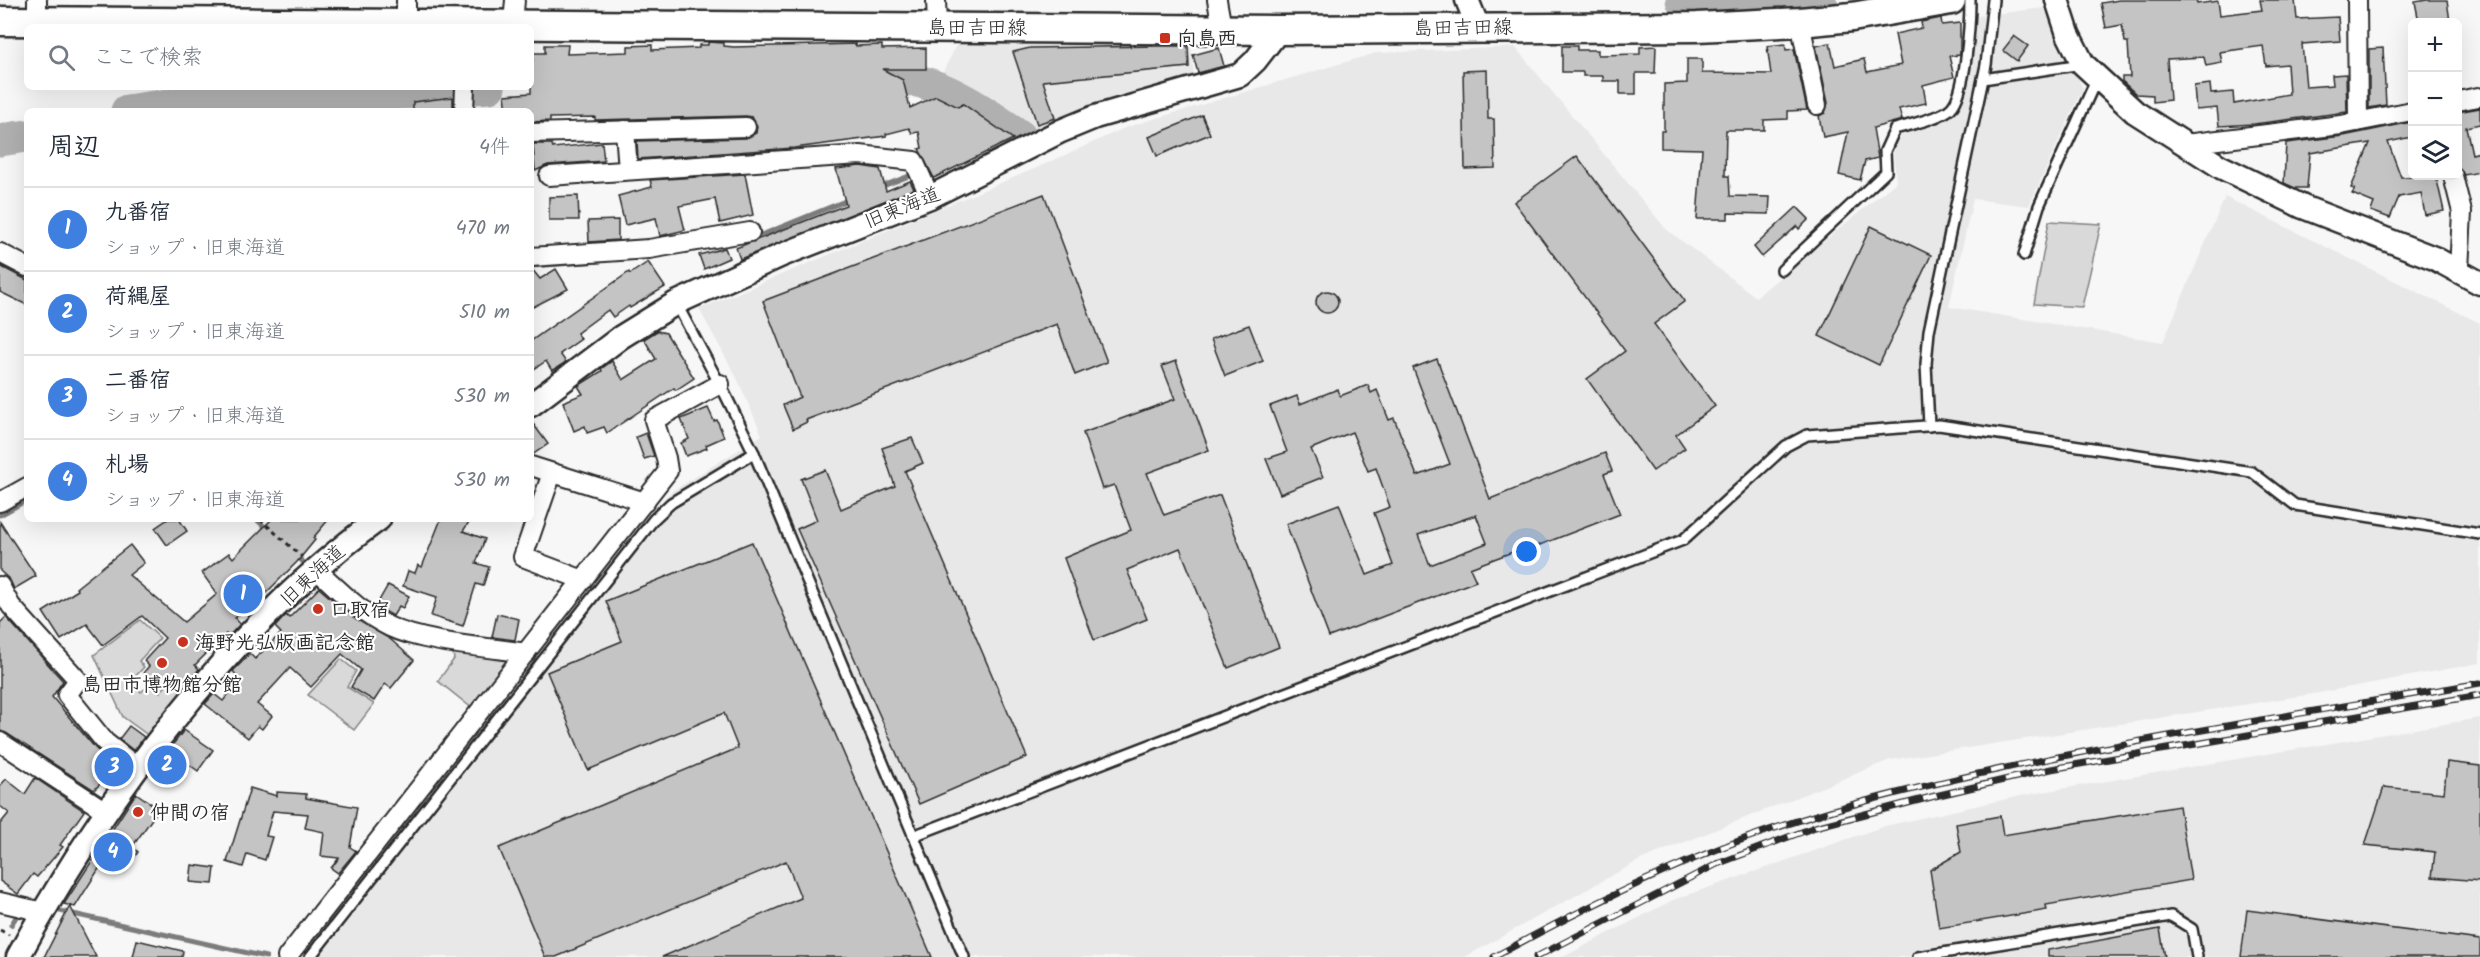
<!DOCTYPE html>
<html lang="ja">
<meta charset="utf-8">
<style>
:root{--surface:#fff;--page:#f2f2f3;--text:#1f2937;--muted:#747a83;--line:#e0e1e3;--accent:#b45309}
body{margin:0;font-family:Kalam,"Klee One",sans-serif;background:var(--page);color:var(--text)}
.controls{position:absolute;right:18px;top:18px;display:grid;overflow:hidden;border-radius:9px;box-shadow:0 6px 24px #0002}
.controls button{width:54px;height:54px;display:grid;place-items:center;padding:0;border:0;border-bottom:2px solid var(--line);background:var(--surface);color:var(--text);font:30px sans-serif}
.you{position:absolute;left:1527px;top:552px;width:21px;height:21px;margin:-15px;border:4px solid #fff;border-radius:50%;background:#1a73e8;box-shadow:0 0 0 9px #1a73e833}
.badge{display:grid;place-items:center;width:39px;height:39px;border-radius:50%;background:var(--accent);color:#fff;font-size:20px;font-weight:700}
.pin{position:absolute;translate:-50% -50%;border:3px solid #fff;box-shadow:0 2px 6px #0006}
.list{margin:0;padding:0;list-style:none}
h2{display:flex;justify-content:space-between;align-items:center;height:78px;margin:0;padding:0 24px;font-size:26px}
h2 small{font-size:20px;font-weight:400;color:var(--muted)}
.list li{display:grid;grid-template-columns:39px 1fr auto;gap:18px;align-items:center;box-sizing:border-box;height:84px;padding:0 24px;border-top:2px solid var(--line)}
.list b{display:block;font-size:22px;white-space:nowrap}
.list p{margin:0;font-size:20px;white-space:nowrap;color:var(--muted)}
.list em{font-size:20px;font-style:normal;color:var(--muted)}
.icon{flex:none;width:33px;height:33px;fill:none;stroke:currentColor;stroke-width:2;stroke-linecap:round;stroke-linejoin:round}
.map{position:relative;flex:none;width:2480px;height:957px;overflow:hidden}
.search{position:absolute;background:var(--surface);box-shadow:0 6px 24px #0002;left:24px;top:24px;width:510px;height:66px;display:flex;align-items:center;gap:15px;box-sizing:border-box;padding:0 21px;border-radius:9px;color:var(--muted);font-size:22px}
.panel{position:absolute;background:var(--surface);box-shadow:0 6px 24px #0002;left:24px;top:108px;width:510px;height:414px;border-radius:9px}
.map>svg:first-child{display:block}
.built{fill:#e8e8e8}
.green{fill:#d9d9d9;stroke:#828282;stroke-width:1.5}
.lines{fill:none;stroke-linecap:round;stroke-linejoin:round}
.stream{stroke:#7b7b7b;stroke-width:5}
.river{stroke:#b0b0b0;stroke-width:33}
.building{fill:#c4c4c4;stroke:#2b2b2b;stroke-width:1.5;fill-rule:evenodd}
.service-casing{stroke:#2b2b2b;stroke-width:14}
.minor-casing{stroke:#2b2b2b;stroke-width:22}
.tertiary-casing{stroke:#2b2b2b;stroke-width:27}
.primary-casing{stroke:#2b2b2b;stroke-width:33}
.path{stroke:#2b2b2b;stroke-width:3;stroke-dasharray:4.5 4.5;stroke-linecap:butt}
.service{stroke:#fff;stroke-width:9}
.minor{stroke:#fff;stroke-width:18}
.tertiary{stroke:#fff;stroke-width:22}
.primary{stroke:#fff;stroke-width:28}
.rail-casing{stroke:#2b2b2b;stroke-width:7}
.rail{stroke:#fff;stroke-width:4.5;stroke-dasharray:14;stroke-linecap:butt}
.poi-dot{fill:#c8321e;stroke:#fff;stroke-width:2}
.labels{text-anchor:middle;stroke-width:4.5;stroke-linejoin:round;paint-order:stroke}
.street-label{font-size:20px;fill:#2b2b2b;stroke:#fff}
.poi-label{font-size:20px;font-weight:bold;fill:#2b2b2b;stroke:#fff;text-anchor:start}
</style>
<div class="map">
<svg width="2480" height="957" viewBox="0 0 2480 957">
<rect width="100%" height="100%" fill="#f7f7f7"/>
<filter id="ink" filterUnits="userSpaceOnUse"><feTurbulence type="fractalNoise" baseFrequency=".0167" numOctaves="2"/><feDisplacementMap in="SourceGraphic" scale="12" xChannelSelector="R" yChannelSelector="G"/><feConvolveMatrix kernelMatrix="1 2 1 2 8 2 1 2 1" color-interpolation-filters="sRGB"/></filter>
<g filter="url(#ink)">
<g class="built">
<polygon points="2044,8 2083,88 2029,206 1973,199 1949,307 2163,342 2225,197 2480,323 2480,663 2313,694 1890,760 1640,860 1465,957 299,957 669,493 762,435 737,378 699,309 1034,169 1127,127 1376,53 1515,47 1666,229 1756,297 1896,182 1893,148 1901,136 1958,107 1978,16"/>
<polygon points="958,43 1191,43 1194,77 1089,108 1027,132 941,75"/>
<polygon points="2480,718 2480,957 1563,957 1673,900 1885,826 2025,795"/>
</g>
<g class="green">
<polygon points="2049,221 2101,224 2082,307 2034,304"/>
<polygon points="140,620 160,638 139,661 144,667 131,681 141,692 151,684 160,692 174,678 187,690 149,736 123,717 94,655"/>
<polygon points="452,648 515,658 473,709 438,681 454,659"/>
<polygon points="341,659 356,671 347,687 374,704 354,730 308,695"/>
</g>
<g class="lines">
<g class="stream">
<polyline points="878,188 909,176"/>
<polyline points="752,237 764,234 850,199"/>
<polyline points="531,266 601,261"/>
<polyline points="0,515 27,500"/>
<polyline points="256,519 268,530"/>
<polyline points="295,554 303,562"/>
<polyline points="51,909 266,957"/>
<polyline points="11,925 16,917"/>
</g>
<g class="river">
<polyline points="1682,0 1687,4 1822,6"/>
<path d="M850,76C920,68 965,98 1020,136"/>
<polyline points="127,111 201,100 374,95 489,87"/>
<polyline points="0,140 27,136"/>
</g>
</g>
<g class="building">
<polygon points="2119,0 2196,0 2197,4 2218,1 2220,15 2262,10 2260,0 2295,0 2297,19 2338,17 2340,41 2302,44 2306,87 2333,85 2332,75 2346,74 2347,112 2254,124 2219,126 2217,108 2196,110 2194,86 2210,84 2211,94 2233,92 2234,104 2289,94 2287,64 2266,66 2263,46 2220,52 2222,63 2206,66 2204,57 2167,59 2170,100 2153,102 2153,95 2136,94 2122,81 2122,77 2130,77 2128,42 2125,42 2122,25 2106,28 2101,3"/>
<polygon points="2427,0 2447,0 2450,22 2435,22 2434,20 2419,22 2415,2"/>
<polygon points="1941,18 1942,25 1960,23 1960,55 1949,56 1954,77 1923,85 1926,103 1899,109 1902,120 1873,128 1878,158 1865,161 1860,180 1839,175 1848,132 1823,137 1819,116 1825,113 1828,103 1816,46 1830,43 1835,66 1864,59 1867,72 1901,65 1895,34 1922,28 1921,22"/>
<polygon points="2014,36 2028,46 2017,61 2003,50"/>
<polygon points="708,42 724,43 724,46 734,47 856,44 856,46 882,45 882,49 926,48 926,69 882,69 903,80 910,108 936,96 958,107 963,104 1013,139 934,178 919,149 922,148 919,132 912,133 909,128 886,134 886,136 794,148 638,159 637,141 746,138 756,133 757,126 752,117 746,116 595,120 595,117 550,118 550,121 531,122 531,111 507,111 505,95 531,93 531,60 533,60 533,53 545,53 545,45 568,45 567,54 628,52 628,46 652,45 652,50 699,48 699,45 708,45"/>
<polygon points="1785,44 1786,50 1794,49 1807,110 1788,111 1788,119 1764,120 1764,130 1726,130 1725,176 1729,176 1730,196 1770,197 1769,214 1728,213 1728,219 1697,219 1702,149 1661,148 1661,131 1664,131 1664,84 1687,83 1687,59 1702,59 1702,73 1771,74 1767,46"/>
<polygon points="1161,46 1188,46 1189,67 1043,81 1055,118 1037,124 1013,52 1030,48"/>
<polygon points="1562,46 1577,46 1577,50 1598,50 1598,55 1640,54 1640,47 1656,46 1655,73 1636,73 1636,94 1620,94 1620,81 1603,81 1603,76 1583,76 1583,72 1562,72"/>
<polygon points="1219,48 1224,66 1198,73 1193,55"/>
<polygon points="2383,48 2386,105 2369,108 2369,49"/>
<polygon points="1487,70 1488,119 1494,119 1495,168 1465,169 1463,71"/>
<polygon points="453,97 453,111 413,111 413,102"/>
<polygon points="2480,108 2480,124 2466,127 2472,154 2480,152 2480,172 2464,175 2457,166 2457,112"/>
<polygon points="1202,115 1210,134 1157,156 1149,137"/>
<polygon points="2412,122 2412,137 2388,142 2401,177 2436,176 2444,211 2425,215 2421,193 2399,197 2390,218 2371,211 2374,203 2352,194 2355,189 2351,188 2370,143 2310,153 2307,188 2295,188 2284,183 2286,143 2343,136"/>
<polygon points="602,143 604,161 548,165 535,171 533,144 552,144 553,148"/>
<polygon points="1577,156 1685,301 1654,324 1715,406 1676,435 1685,448 1653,471 1587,379 1625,351 1514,202"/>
<polygon points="860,166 880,169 886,191 910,181 914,189 740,259 736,248 846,205 836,169"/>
<polygon points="745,174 753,215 720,223 715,199 679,206 685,230 660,236 656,218 625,225 618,196 652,187 650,180"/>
<polygon points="1044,194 1107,362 1075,375 1057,324 806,420 807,422 793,429 783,405 800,397 763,301"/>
<polygon points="578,196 579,220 549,220 549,197"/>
<polygon points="1797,207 1809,219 1799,229 1797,226 1762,257 1754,247"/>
<polygon points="618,220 618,240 589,242 588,221"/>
<polygon points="1871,226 1931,255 1879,365 1819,336"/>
<polygon points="725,248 729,258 704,269 699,255"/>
<polygon points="648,262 665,287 630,308 629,306 613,317 608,310 577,333 581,339 560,354 566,362 552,371 546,361 531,371 531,341 629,272 630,274"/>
<polygon points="0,266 27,280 27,305 0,292"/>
<polygon points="531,268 540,279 556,269 568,289 531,308"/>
<circle cx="1327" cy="302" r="11"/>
<polygon points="1249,325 1263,361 1225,376 1211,339"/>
<polygon points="657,331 666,333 694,378 676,390 674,388 607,433 604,427 587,433 585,426 574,431 563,402 583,394 578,386 602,371 601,369 612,361 623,380 656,359 644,339"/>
<path d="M1437,359L1490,499L1605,453L1612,471L1604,474L1620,514L1532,548L1531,545L1470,568L1476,581L1329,637L1286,524L1339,504L1367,575L1393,565L1374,513L1390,507L1376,468L1368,471L1352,432L1311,449L1323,477L1280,494L1266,459L1287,452L1270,406L1297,396L1300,404L1338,389L1340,396L1368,385L1371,393L1377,390L1389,420L1394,418L1417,476L1450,464L1413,368ZM1476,515L1487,543L1430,565L1418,535Z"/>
<polygon points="1176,361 1209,450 1147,473 1164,515 1220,495 1279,647 1228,668 1180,548 1127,570 1147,619 1094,640 1064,558 1131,530 1114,485 1102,489 1083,433 1175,399 1162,366"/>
<polygon points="708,408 714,421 717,420 724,437 706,445 707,448 686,456 681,443 689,439 681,419"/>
<polygon points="531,421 548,444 532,455 531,455"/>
<polygon points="646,433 654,456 644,459 636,437"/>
<polygon points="912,438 923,463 905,471 1027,757 919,804 797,529 817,520 801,479 825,470 841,509 895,486 882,448"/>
<polygon points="168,519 179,519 187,531 167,545 155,528"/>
<polygon points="272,519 329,519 313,538 315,540 297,562 265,594 235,618 240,624 228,637 226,634 195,665 199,669 187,684 175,673 160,688 144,672 149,666 144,661 165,638 142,616 103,645 87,624 61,640 43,612 78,590 76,588 130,545 144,563 129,575 184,622 217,594 202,573 229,553 233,558"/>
<polygon points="441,519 471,519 463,531 485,539 476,563 489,567 483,586 476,584 463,626 431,616 437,597 403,586 408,571 415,573 418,565 422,567"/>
<polygon points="0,522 36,576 14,589 10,580 0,571"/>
<polygon points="752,542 932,957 662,957 801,898 786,861 556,957 545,957 499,848 738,748 724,713 588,770 547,672 622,641 606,601"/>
<polygon points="388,585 409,596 403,608 399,606 393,616 376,606"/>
<polygon points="319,588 354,618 390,639 414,660 391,688 385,684 374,701 351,687 361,670 342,654 311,687 290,668 257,704 272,716 262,729 258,726 248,738 205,704 214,694 223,701 240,680 233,671 250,654 255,659 281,633 275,627 286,615 289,618"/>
<polygon points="497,614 519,619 515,640 492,637"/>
<polygon points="6,617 63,681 52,697 96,749 120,768 104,785 101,783 94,790 6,733 0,731 0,623"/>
<polygon points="129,726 144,737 134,751 119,739"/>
<polygon points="184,730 213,750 198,771 187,763 172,782 154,769"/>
<polygon points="2447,762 2480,766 2480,881 2432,877 2435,852 2365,845 2384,787 2444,793"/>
<polygon points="35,778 84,811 60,845 63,847 37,877 33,874 18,894 0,881 0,824 9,813 0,806 0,786 6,779 25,794"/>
<polygon points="250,788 277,796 277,792 306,794 306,798 357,807 350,847 356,851 338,873 331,868 339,858 321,856 324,832 305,828 308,814 273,811 266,836 272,837 265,860 247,854 243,867 227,862"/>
<polygon points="136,793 159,809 132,847 138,852 123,873 105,859 75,907 64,904"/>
<polygon points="2179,806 2191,880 2046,905 2047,910 1939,928 1930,870 1961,852 1956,824 2000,816 2003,835"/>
<polygon points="192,865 215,868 213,884 190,882"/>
<polygon points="70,906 87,939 96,957 44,957"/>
<polygon points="2247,910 2480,940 2480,957 2241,957"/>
<polygon points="2160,929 2165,957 2048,957 2048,950"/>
<polygon points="137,940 183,951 182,957 133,957"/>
</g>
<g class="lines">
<g class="service-casing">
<g id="service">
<polyline points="1983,79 2082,64"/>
<polyline points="2024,255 2039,206 2097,78"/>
<path d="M1782,270L1886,172L1885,151L1895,129C1909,125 1941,118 1951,108C1966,94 1970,22 1970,0"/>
<polyline points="676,303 725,394 754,453 964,957"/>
<polyline points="1929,426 1926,364 1929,331 1986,65 1993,0"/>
<polyline points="913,836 1683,540 1786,446 1807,435 1939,425 2252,472 2295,505 2480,534"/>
<polyline points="310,957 654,519 671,503 754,453"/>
<polyline points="1918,957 2171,916 2192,929 2197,957"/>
</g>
</g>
<g class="minor-casing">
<g id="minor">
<polyline points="936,0 937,26"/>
<polyline points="1217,0 1222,28"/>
<polyline points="2357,0 2358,122"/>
<polyline points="37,21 37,0"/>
<polyline points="1800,22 1817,105"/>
<polyline points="406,23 406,0"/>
<polyline points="513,24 515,0"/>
<polyline points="2458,101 2478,97"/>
<polyline points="464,111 465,87"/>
<polyline points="625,130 628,170"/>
<polyline points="531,133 746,127"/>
<polyline points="2185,144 2341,125 2412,111"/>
<polyline points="549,176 860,155 914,161 930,197"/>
<polyline points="2453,176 2462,212 2459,270"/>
<polyline points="0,253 27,267"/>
<polyline points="531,257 649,249 750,232"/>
<polyline points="531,466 645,502"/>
<polyline points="552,473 523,557 583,580"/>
<polyline points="0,502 27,487"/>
<path d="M317,570C339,590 362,614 390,627C424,643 487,647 526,653"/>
<polyline points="0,586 11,606 78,680 67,695 105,742 138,768"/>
<polyline points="0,742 107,812"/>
<polyline points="0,902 43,912"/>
<polyline points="287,957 668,471 666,458 654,420 720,384"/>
</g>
</g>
<g class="tertiary-casing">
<g id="tertiary">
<polyline points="1467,0 1478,27"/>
<polyline points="2057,0 2068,34 2083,64 2135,112 2221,167 2303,207 2434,258 2480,283"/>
<polyline points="531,405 621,337 676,303 782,255 930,197 1061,131 1095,117 1240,75 1255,61 1279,30"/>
<path d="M18,957C104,798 232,625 379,519"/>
</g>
</g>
<g class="primary-casing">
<polyline id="primary" points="0,21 1279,30 1697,27 1800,22 1852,17 1951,0"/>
</g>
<g class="path">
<polyline points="260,519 302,557"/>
<polyline points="0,930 9,935"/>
</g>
<use href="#service" class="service"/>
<use href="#minor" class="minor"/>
<use href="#tertiary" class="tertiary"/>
<use href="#primary" class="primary"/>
<g class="rail-casing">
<g id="rail">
<path d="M1494,957C1565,918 1638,881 1713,851C1804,814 1901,791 1996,770C2156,735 2319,711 2480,683"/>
<polyline points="1536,957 1717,864 1815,827 1935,796 2051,769 2480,695"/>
</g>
</g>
<use href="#rail" class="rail"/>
</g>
</g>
<g class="poi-dot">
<rect x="1159" y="32" width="12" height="12" rx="3"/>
<circle cx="318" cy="609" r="6"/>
<circle cx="183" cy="642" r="6"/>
<circle cx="162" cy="663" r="6"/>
<circle cx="138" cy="812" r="6"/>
</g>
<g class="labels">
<g class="street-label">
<text x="977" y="34">島田吉田線</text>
<text transform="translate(1463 27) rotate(-1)" y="7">島田吉田線</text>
<text transform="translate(902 207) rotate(-22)" y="7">旧東海道</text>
<text transform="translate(312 575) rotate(-43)" y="7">旧東海道</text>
</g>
<g class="poi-label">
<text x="1177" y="45">向島西</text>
<text x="330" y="616">口取宿</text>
<text x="195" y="649">海野光弘版画記念館</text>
<text x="162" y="691" text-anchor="middle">島田市博物館分館</text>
<text x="150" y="819">仲間の宿</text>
</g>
</g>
</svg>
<div class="controls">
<button>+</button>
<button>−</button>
<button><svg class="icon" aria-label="layers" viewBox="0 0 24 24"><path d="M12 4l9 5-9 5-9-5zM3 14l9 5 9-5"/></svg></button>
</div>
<div class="you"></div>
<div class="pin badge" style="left:243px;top:594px;background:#3f7fe0">1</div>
<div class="pin badge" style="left:167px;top:765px;background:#3f7fe0">2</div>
<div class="pin badge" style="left:114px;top:767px;background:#3f7fe0">3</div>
<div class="pin badge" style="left:113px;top:852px;background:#3f7fe0">4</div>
<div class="search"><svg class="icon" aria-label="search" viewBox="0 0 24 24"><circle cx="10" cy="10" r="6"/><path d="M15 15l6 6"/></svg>ここで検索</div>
<section class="panel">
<h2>周辺<small>4件</small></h2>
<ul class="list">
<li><span class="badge" style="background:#3f7fe0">1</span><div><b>九番宿</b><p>ショップ · 旧東海道</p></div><em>470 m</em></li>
<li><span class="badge" style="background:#3f7fe0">2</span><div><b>荷縄屋</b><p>ショップ · 旧東海道</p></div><em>510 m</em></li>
<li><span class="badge" style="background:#3f7fe0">3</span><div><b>二番宿</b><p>ショップ · 旧東海道</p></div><em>530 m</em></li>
<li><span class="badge" style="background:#3f7fe0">4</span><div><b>札場</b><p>ショップ · 旧東海道</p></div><em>530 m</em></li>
</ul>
</section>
</div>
